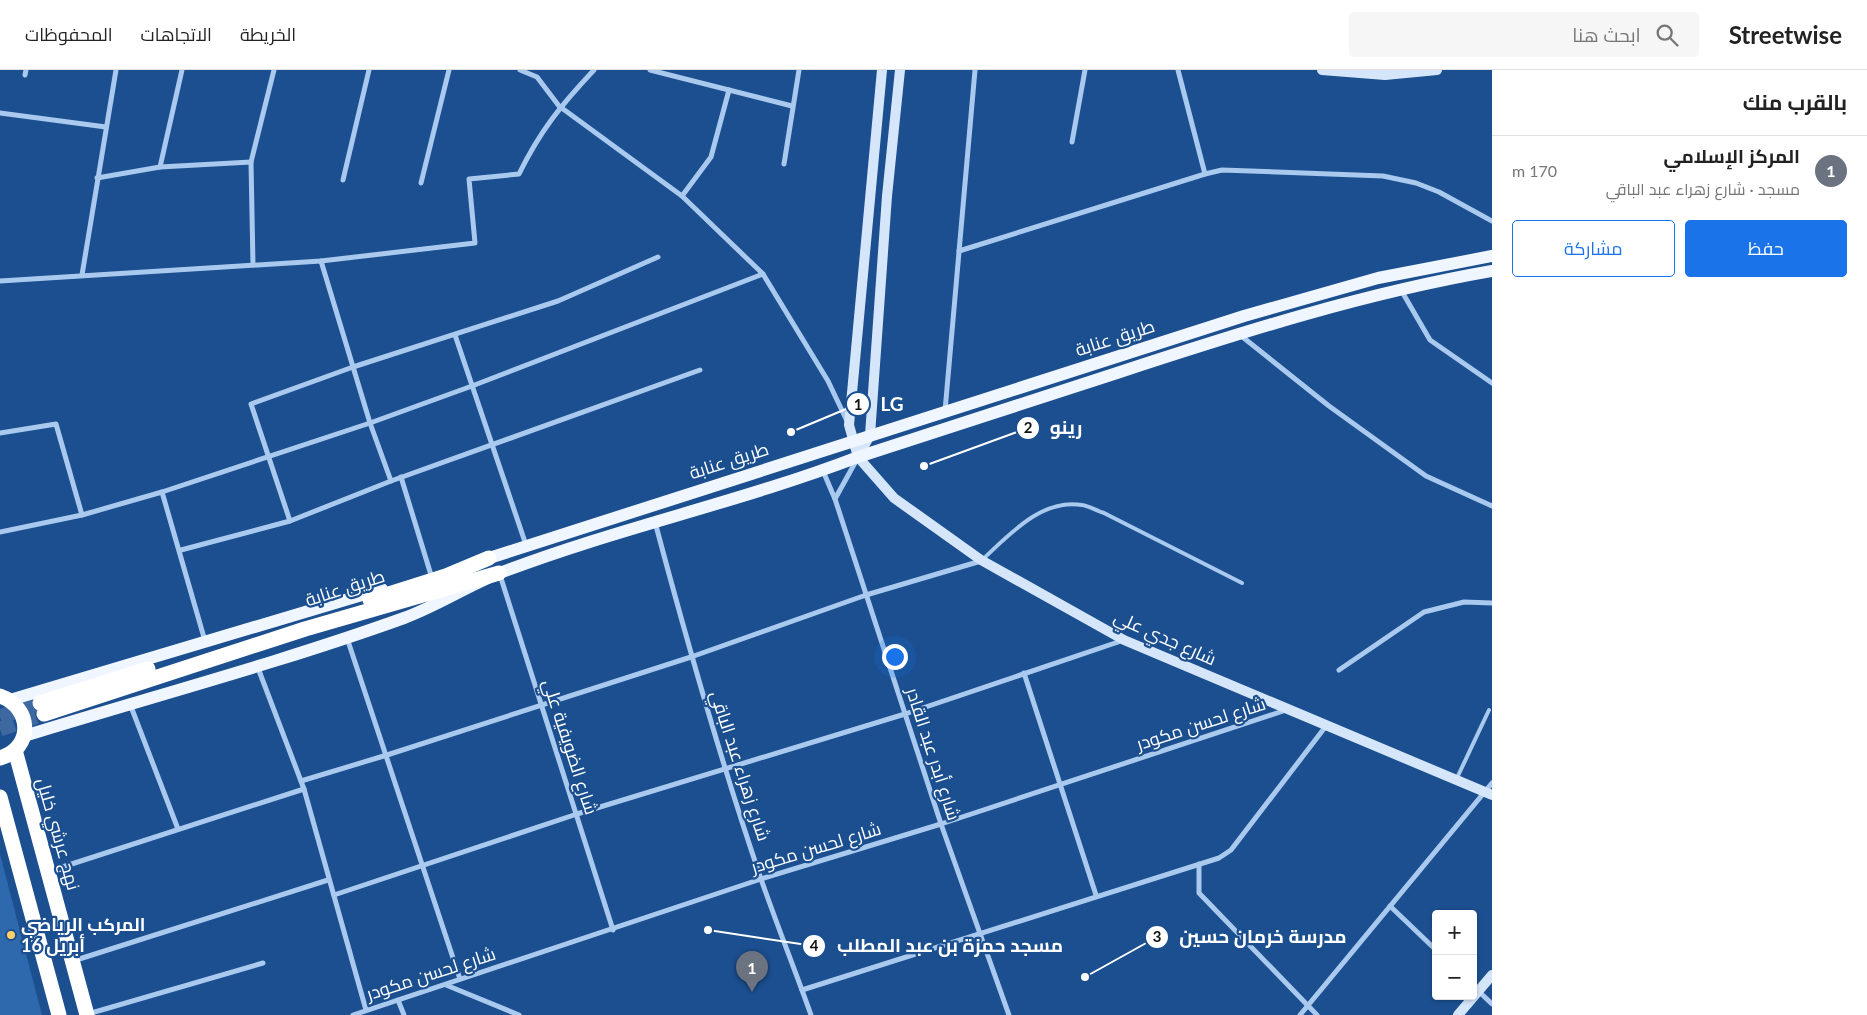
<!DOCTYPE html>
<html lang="ar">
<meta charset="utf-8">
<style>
:root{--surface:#fff;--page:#f6f6f6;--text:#222;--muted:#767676;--line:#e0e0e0;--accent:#1a73e8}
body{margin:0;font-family:Lato,Cairo,sans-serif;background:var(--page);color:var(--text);direction:rtl}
.controls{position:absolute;right:15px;bottom:15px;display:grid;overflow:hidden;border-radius:5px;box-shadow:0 1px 4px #0004}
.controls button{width:45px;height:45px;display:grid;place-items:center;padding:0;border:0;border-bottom:1px solid var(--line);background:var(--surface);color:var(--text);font:25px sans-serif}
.you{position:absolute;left:894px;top:586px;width:18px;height:18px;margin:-12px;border:4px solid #fff;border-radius:50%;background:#1a73e8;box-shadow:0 0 0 8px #1a73e833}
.badge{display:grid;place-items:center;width:32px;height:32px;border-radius:50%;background:var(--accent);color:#fff;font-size:16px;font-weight:700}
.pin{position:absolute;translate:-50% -41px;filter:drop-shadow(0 1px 2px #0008)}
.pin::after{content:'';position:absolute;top:26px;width:18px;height:15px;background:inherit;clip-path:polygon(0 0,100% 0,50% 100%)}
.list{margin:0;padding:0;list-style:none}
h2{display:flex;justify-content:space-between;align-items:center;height:65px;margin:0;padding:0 20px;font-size:21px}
h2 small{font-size:16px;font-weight:400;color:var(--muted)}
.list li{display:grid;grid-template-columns:32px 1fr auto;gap:15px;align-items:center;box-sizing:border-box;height:70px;padding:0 20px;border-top:1px solid var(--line)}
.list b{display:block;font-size:19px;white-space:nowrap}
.list p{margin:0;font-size:16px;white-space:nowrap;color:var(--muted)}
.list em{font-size:16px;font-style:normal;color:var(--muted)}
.actions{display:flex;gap:10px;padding:15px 20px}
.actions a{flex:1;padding:11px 0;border:1px solid var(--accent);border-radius:5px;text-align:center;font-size:18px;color:var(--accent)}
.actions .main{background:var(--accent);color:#fff}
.icon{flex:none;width:28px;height:28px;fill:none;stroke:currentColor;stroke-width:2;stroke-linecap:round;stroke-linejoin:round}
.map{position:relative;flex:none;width:1492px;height:945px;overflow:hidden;direction:ltr}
header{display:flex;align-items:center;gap:30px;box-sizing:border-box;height:70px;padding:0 25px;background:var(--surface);border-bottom:1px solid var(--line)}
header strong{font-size:24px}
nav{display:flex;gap:28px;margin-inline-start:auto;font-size:18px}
.search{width:350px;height:45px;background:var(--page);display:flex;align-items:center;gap:12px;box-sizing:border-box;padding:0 18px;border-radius:5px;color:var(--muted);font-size:19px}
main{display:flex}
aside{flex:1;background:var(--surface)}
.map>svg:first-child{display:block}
.grass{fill:#2e69ad}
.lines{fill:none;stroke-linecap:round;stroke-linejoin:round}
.highway-tunnel{stroke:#3d69a0;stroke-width:15;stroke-dasharray:15 8;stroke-linecap:butt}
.lane{stroke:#a9c9ee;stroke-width:4}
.street{stroke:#a9c9ee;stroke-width:5}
.secondary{stroke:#d6e6fa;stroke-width:10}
.primary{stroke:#f0f6ff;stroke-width:12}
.highway{stroke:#fff;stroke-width:15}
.poi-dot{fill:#ffd166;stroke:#1b4f8f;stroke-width:2}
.labels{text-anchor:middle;stroke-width:4.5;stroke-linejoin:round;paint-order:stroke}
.street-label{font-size:18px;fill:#fff;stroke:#1b4f8f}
.poi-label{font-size:18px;font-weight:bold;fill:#fff;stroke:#1b4f8f;text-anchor:start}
.leader{fill:none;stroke:#fff;stroke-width:2}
.callout-dot{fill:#fff;stroke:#1b4f8f;stroke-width:2}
.mark-label{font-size:15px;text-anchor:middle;font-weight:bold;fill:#111}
.callout-label{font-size:19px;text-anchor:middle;font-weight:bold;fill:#fff;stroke:#1b4f8f;stroke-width:4.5;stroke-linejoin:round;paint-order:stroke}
</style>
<header>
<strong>Streetwise</strong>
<div class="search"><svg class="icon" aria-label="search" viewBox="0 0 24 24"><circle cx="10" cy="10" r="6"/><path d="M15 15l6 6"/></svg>ابحث هنا</div>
<nav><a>الخريطة</a><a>الاتجاهات</a><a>المحفوظات</a></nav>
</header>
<main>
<aside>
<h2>بالقرب منك<small></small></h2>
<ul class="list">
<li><span class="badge" style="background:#6b7280">1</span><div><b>المركز الإسلامي</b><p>مسجد · شارع زهراء عبد الباقي</p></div><em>170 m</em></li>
</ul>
<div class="actions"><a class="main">حفظ</a><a>مشاركة</a></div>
</aside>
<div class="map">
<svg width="1492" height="945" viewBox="0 0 1492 945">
<rect width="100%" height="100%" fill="#1b4f8f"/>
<polygon class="grass" points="0,784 42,945 0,945"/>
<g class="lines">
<g class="highway-tunnel">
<polyline points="0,647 40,633"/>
<polyline points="0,659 44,644"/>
</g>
<g class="lane">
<path d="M983,489C1009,465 1042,428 1082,435C1089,436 1097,441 1104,443L1242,513"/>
<polyline points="1456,710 1489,640"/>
</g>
<g class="street">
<polyline points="520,0 537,7 559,36 682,126 763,204 828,311 847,351"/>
<polyline points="650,0 792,36"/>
<polyline points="1178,0 1205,104"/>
<polyline points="25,5 26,0"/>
<polyline points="0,43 106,57"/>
<polyline points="1072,72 1085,0"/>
<polyline points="784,94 799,0"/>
<polyline points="160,97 182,0"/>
<polyline points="97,108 160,97 251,92"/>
<polyline points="343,110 369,0"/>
<polyline points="421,113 449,0"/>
<polyline points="682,126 711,87 729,20"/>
<polyline points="959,181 1205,104 1222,100 1383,106 1416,113 1439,122 1492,151"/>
<polyline points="321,191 370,353 391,411"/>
<polyline points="253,195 251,92 274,0"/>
<polyline points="82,205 116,0"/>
<path d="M0,211L321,191L475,173L469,109L519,104C540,61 561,35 594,0"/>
<polyline points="1401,220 1430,270 1492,313"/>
<polyline points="455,265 526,475"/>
<polyline points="1240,265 1329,336 1426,406 1492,436"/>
<polyline points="945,341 975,0"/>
<polyline points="0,363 56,354 82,445"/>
<polyline points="823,401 835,429 856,391"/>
<polyline points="401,407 431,505"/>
<polyline points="162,422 205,571"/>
<polyline points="835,429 941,754 1009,945"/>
<polyline points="290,451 251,334 353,297 558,231 658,187"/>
<path d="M655,452C687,572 721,692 761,809C777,855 795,900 811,945"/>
<polyline points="0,462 82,445 162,422 370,353 472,316 763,204"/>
<polyline points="181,480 290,451 391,411 700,300"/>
<polyline points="500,505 613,860"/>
<polyline points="347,568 460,909"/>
<polyline points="258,598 304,719 366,940"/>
<polyline points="1339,600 1424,542 1464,532 1492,533"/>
<polyline points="1024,603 1096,825"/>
<polyline points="130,634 178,759"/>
<polyline points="301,711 387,685 691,587 866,525 981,491"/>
<polyline points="1199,794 1199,823 1317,945"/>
<polyline points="50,801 304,719"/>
<polyline points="334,825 577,744 905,644 1124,570"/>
<polyline points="1390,836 1436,880"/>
<polyline points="73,891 328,810"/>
<polyline points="446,915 519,945"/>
<polyline points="1473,916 1492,934"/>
<polyline points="802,920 1219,788 1231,780 1326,656"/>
<polyline points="398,930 404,945"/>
<polyline points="88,944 263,893"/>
<polyline points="353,945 761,809 941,754 1286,640"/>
<polyline points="1300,945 1492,713"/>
</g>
<g class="secondary">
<polyline points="882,0 849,355 858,387 894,428 981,490 1124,570 1492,725"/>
<polyline points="1322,0 1385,5 1437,0"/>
<polyline points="858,387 870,365 887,126 900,0"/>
<polyline points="1458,945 1492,905"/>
</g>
<g class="primary">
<polyline points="480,491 1244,246 1378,208 1492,186"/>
<polyline points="10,630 382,519"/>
<path d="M24,666C150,627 279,593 404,548C437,536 467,516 500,503C617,458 741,432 858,387C945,359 1033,330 1120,302C1242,262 1365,223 1492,201"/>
</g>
<g class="highway">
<polyline points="370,530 446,506 489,488"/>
<path d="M0,626C32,637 34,678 0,688"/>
<polyline points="40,633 148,599"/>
<polyline points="44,644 305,559 499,503"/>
<polyline points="15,680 87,945"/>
<polyline points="0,727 59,945"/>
</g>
</g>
<circle class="poi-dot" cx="11" cy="865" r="5"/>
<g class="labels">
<g class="street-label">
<text transform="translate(1115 268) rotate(-18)" y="6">طريق عنابة</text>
<text transform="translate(729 391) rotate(-18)" y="6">طريق عنابة</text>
<text transform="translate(345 518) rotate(-18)" y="6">طريق عنابة</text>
<text transform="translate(1165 568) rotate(24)" y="6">شارع جدي علي</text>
<text transform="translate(1201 654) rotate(-18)" y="6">شارع لحسن مكودر</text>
<text transform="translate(570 677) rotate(72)" y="6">شارع الضويفية علي</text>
<text transform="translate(933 684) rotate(72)" y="6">شارع أبدر عبد القادر</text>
<text transform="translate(740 696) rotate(72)" y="6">شارع زهراء عبد الباقي</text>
<text transform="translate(58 764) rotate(74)" y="6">نهج عرشي خليل</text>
<text transform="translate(816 778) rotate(-17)" y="6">شارع لحسن مكودر</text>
<text transform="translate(431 904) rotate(-18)" y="6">شارع لحسن مكودر</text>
</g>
<g class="poi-label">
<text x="21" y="861">المركب الرياضي<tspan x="21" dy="21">16 أبريل</tspan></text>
</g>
</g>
<path class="leader" d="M791 362L858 334M924 396L1028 358M1085 907L1157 867M708 860L814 876"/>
<g class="callout-dot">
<circle cx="791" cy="362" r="5"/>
<circle cx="924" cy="396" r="5"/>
<circle cx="1085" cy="907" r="5"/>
<circle cx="708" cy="860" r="5"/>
<circle cx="858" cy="334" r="12"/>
<circle cx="1028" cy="358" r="12"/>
<circle cx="1157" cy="867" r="12"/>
<circle cx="814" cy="876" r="12"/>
</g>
<g class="mark-label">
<text x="858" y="340">1</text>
<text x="1028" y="363">2</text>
<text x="1157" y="872">3</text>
<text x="814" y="881">4</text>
</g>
<g class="callout-label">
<text x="892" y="341">LG</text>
<text x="1066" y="364">رينو</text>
<text x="1263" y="873">مدرسة خرمان حسين</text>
<text x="950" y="882">مسجد حمزة بن عبد المطلب</text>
</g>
</svg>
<div class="controls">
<button>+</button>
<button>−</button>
</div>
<div class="you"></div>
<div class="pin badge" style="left:752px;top:922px;background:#6b7280">1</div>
</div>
</main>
